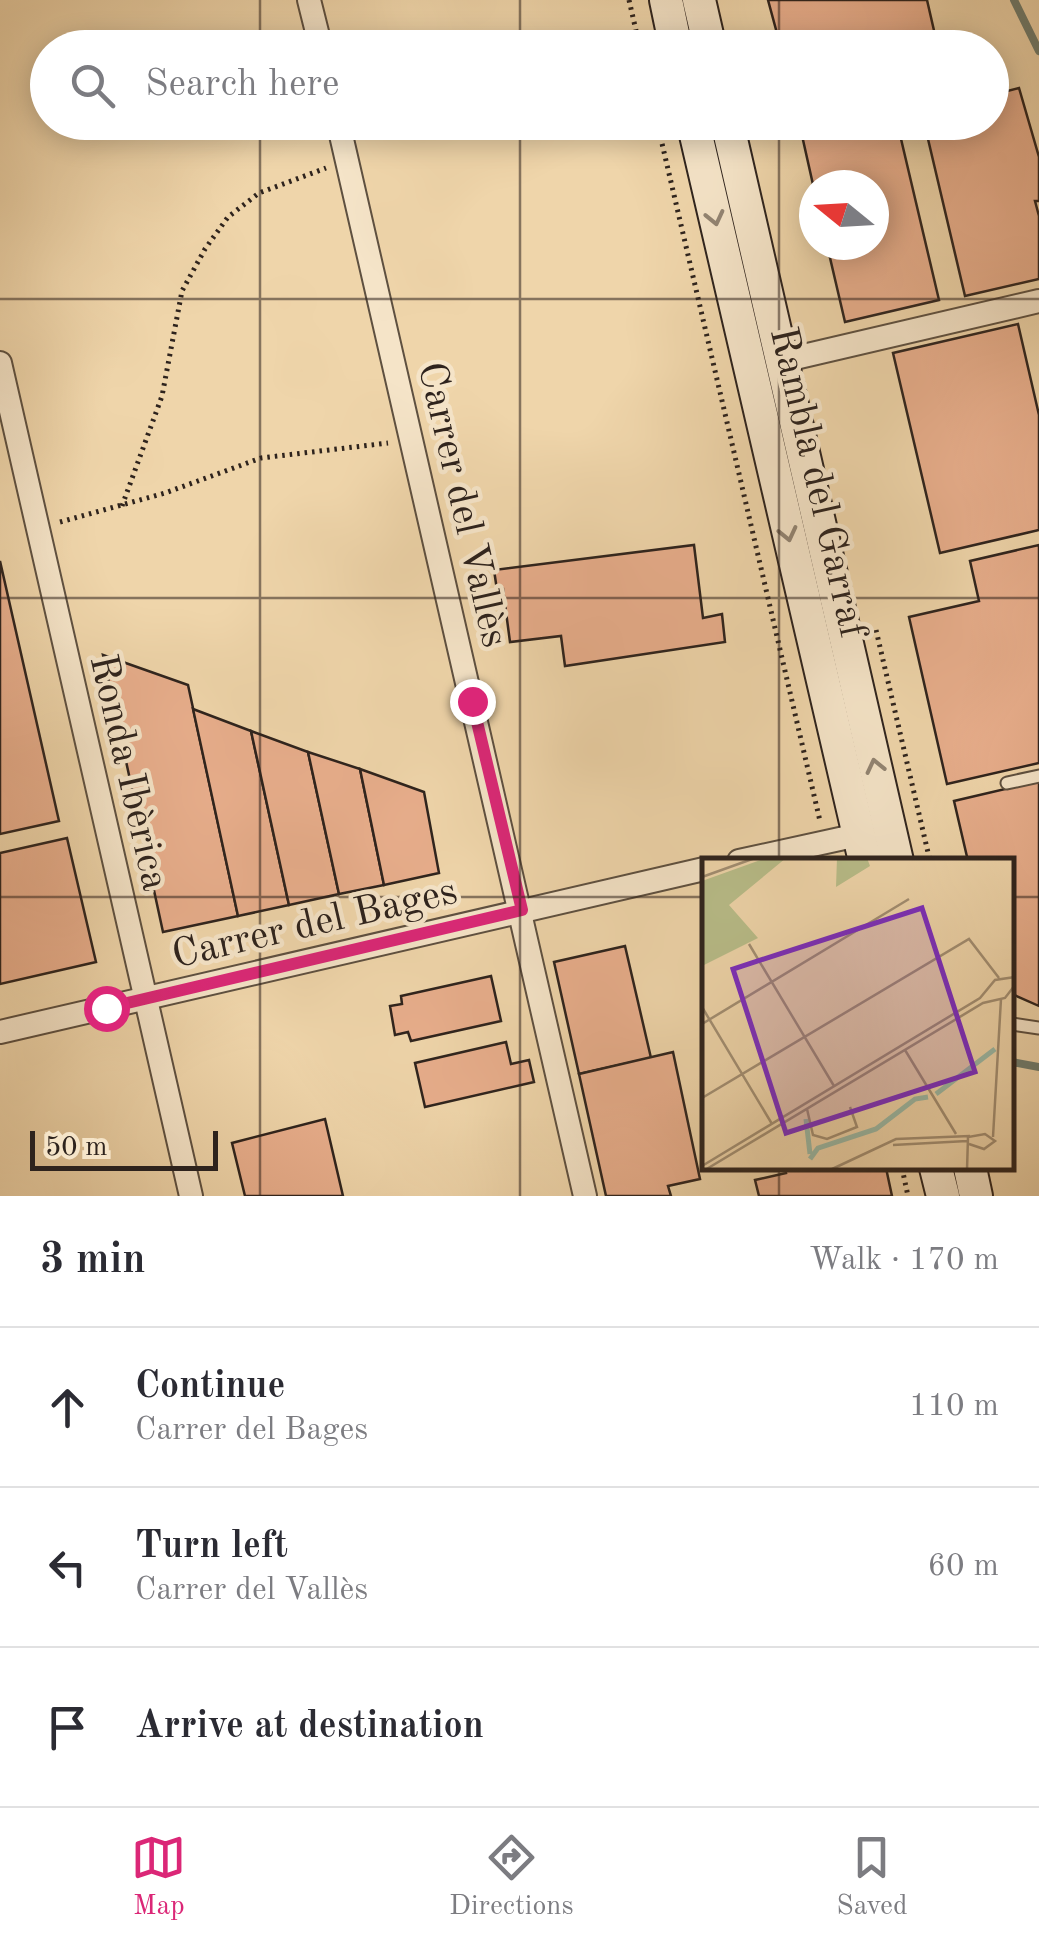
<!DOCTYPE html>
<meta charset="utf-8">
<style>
:root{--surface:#fff;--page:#f2f2f3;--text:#2b2b33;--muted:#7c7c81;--line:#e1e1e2;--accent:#db2777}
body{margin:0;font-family:"Old Standard TT",serif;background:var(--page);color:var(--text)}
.compass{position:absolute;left:799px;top:170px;width:90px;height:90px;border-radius:50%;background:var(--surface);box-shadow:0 5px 25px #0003;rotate:288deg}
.scale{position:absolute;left:30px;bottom:25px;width:188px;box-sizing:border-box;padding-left:10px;border:5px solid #2e231d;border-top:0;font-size:28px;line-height:35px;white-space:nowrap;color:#2e231d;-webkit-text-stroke:8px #f5e4c8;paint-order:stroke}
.stop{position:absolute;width:30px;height:30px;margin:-22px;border:8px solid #db2777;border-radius:50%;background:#fff}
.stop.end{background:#db2777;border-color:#fff;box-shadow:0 2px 10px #0008}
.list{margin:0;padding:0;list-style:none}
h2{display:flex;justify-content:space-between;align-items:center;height:130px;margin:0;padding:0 40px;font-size:42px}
h2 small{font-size:32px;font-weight:400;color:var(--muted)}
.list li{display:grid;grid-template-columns:65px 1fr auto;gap:30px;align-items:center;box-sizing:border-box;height:160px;padding:0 40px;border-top:2px solid var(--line)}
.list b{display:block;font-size:38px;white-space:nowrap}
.list p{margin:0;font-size:32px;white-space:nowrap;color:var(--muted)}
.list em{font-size:32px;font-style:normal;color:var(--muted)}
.icon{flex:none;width:55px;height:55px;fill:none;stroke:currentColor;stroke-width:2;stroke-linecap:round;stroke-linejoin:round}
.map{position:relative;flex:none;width:1039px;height:1196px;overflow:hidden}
.search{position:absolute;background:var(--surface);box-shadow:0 5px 25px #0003;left:30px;right:30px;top:30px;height:110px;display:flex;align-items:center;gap:25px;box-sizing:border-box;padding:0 35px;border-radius:55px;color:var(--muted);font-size:38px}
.sheet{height:610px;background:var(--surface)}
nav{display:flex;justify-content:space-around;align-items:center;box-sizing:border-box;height:140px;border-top:2px solid var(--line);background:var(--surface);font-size:28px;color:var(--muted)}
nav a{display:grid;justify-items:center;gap:5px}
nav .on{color:var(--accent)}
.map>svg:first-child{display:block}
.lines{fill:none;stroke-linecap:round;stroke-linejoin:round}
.stream{stroke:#6f7d6f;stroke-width:8}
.building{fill:#e8ae8c;stroke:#2e231d;stroke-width:2.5}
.lane-casing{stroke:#5e5040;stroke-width:15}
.street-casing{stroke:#5e5040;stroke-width:26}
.secondary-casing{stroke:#2e231d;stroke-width:36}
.path{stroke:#2e231d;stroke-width:5;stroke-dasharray:2.5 5;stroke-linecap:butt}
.lane{stroke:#f5e4c8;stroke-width:11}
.street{stroke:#f5e4c8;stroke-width:22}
.secondary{stroke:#f5e4c8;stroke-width:32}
.oneway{stroke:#928472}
.route{stroke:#db2777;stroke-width:12}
.grid{fill:none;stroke:#2e231d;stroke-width:2.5;stroke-opacity:0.55}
.labels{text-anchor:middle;stroke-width:9;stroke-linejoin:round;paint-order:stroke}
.street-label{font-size:40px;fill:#2e231d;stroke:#f5e4c8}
.inset-river{fill:none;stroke:#9ab9a6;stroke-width:5}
.inset-road{fill:none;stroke:#a28e72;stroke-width:2.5}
.view{fill:#7b2cbf;fill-opacity:0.15;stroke:#7b2cbf;stroke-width:5}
.inset-edge{fill:none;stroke:#2e231d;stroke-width:5}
</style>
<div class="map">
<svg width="1039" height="1196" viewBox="0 0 1039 1196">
<rect width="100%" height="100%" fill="#efd5aa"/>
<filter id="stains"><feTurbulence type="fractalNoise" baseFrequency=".002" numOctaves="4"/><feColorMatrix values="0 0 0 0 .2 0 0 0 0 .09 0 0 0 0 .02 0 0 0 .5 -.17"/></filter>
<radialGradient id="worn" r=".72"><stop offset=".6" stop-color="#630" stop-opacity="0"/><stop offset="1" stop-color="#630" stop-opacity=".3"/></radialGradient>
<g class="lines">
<g class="stream">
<polyline points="1014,0 1039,51"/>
<polyline points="1012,1062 1039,1067"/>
</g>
</g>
<g class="building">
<polygon points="768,0 927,0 938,48 781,48"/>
<polygon points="1019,88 1039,157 1039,201 1035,201 1039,216 1039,279 965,296 924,122 992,122 992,95"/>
<polygon points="799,122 897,122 939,300 845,322 827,245 874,245 874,185 814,185 814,189"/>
<polygon points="1018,324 1039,415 1039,530 940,553 893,353"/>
<polygon points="694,545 703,618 722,614 725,642 565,666 561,636 510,642 503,589 497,590 494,570"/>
<polygon points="1039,545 1039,763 947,784 909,617 979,601 970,561"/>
<polygon points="0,561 59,821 0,834"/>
<polygon points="103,655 188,685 238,916 163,932"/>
<polygon points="193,709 251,731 289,905 238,916"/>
<polygon points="251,731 308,752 339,894 289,905"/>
<polygon points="308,752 360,769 384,885 339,894"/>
<polygon points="360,769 424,792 439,873 384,885"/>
<polygon points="1039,781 1039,1006 1012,994 1012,861 968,861 954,801"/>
<polygon points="67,838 96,962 0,984 0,853"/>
<polygon points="625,946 651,1058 579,1074 554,962"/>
<polygon points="491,976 501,1021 411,1041 408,1032 395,1035 390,1006 402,1004 401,996"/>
<polygon points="506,1042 511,1064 529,1060 534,1082 425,1107 415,1063"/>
<polygon points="673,1052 700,1179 668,1186 671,1196 606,1196 579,1074"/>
<polygon points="325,1119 343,1196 245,1196 232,1143"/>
<polygon points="785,1168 886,1168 892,1196 759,1196 755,1180 786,1173"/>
</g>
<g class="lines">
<g class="lane-casing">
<g id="lane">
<polyline points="1007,783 1039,776"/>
<polyline points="1012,1024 1039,1028"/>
</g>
</g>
<g class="street-casing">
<g id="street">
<polyline points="309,0 321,48"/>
<polyline points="338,122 585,1196"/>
<polyline points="782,361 1039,301"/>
<polyline points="0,363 191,1196"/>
<polyline points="739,861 858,835"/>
<polyline points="0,1032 704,869"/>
</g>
</g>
<g class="secondary-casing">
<g id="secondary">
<polyline points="666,0 676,48"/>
<polyline points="699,0 710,48"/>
<polyline points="693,122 865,861"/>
<polyline points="727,122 897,861"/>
<polyline points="936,1168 943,1196"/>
<polyline points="970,1168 976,1196"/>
</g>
</g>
<g class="path">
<polyline points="629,0 640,48"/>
<polyline points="657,122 820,821"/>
<polyline points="122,506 162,396 182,291 205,249 228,217 259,193 326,168"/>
<polyline points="60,522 165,493 261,458 388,443"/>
<polyline points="876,630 930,861"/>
<polyline points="902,1168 908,1196"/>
</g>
<use href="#lane" class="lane"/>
<use href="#street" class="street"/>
<use href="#secondary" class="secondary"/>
</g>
<defs><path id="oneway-chevron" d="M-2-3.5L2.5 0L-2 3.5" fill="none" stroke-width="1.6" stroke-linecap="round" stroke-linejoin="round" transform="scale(2.5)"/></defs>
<g class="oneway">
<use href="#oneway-chevron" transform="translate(715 218) rotate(77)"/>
<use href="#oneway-chevron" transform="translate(788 534) rotate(77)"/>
<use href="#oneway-chevron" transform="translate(875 766) rotate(-103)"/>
</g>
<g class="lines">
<polyline class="route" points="106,1008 522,910 472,701"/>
</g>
<path class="grid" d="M260,0V48M520,0V48M779,0V48M260,122V1196M520,122V1196M779,122V861M0,299H1039M0,598H1039M0,897H704M1012,897H1039M779,1168V1196"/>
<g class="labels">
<g class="street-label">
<text transform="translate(820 482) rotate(77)" y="14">Rambla del Garraf</text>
<text transform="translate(465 504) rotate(77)" y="14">Carrer del Vallès</text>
<text transform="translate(131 772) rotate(77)" y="14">Ronda Ibèrica</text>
<text transform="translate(314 921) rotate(-13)" y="14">Carrer del Bages</text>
</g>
</g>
<g transform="translate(702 858)">
<rect width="312" height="312" fill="#efd5aa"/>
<path d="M64,0H84L27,47L56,80L0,108V23ZM135,0H165L168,8L134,29Z" fill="#b8bd89"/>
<path class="inset-river" d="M234,236L293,191M104,261L108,296M108,301L116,290L174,271L213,241L226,239"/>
<path class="inset-road" d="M0,19L53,0M47,86L132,228M0,149L70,266M0,166L207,41M203,192L254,276M0,240L267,81L297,120M105,251L111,277L125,281L155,269L148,249M291,279L299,141M191,287L265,283M0,308L278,140L293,122L313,119M3,312L281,145L303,140L313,127M128,312L194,281L268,278M265,312L266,279L283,276L293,283L282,291L267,286"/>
<path class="view" d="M220,50L273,214L84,275L31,111Z"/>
<rect width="312" height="312" class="inset-edge"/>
</g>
<rect width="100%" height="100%" filter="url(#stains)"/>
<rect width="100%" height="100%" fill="url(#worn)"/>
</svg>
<svg class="compass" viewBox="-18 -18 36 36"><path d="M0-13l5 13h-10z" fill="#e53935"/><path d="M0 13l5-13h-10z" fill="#7c7c81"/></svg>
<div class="scale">50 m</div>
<div class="stop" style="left:106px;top:1008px"></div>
<div class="stop end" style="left:472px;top:701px"></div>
<div class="search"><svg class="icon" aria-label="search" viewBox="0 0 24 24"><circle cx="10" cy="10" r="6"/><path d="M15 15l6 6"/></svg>Search here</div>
</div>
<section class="sheet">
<h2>3 min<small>Walk · 170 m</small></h2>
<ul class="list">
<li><svg class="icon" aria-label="ahead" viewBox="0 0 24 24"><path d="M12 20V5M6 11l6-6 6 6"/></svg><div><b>Continue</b><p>Carrer del Bages</p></div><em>110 m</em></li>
<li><svg class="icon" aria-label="left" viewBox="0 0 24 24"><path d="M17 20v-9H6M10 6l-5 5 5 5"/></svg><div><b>Turn left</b><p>Carrer del Vallès</p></div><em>60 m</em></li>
<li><svg class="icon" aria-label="arrive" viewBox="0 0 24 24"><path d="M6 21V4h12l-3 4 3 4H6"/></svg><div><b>Arrive at destination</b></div></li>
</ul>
</section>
<nav>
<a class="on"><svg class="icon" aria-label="map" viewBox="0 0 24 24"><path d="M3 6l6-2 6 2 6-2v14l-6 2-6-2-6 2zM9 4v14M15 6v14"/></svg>Map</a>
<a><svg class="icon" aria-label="directions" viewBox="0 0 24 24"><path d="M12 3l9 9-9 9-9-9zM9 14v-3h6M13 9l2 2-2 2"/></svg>Directions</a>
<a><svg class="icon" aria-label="saved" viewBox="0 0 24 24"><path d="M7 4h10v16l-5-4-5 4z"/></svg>Saved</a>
</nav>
